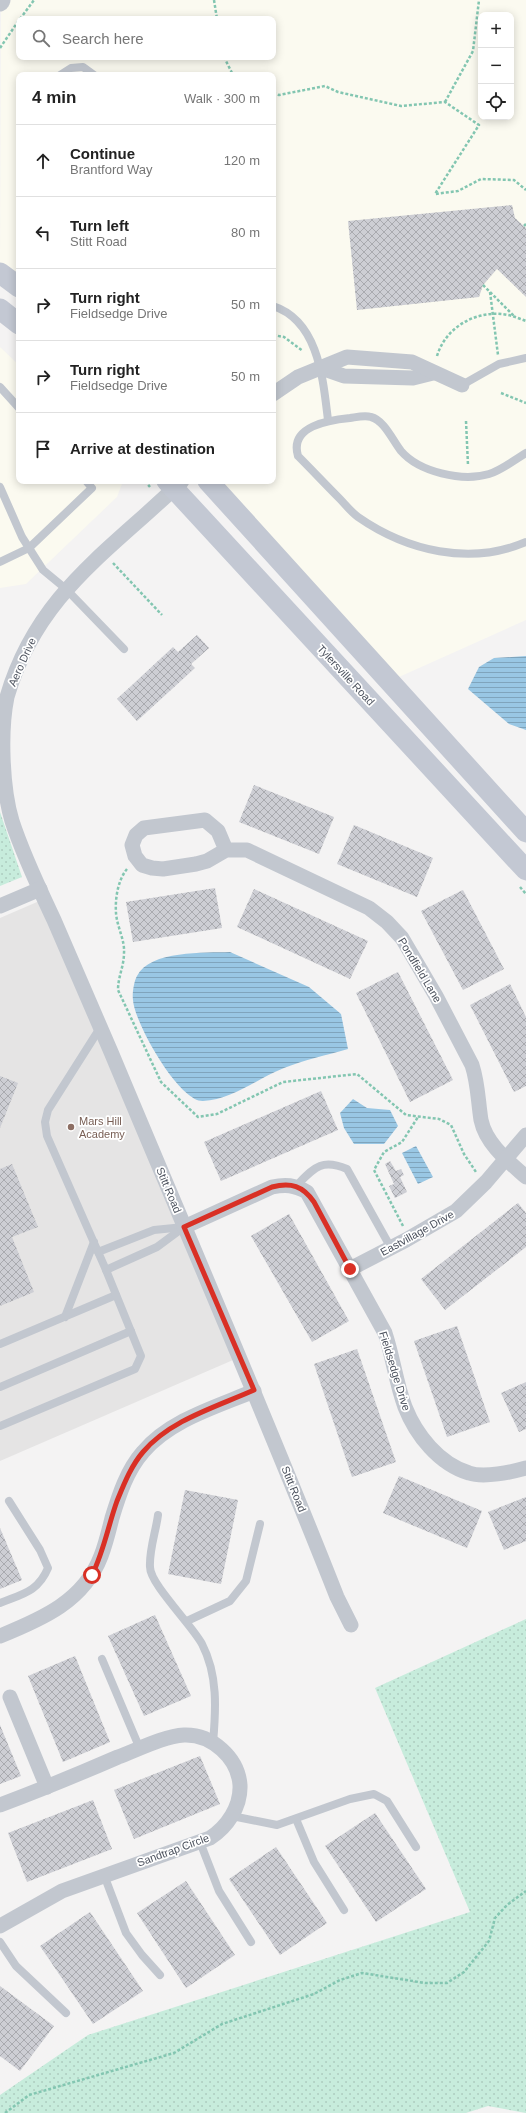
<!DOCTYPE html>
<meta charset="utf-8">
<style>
:root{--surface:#fff;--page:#f6f6f6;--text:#222;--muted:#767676;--line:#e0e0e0}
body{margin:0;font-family:Helvetica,sans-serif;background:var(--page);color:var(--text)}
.controls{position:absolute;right:12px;top:12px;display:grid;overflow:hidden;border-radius:8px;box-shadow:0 2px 10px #0003}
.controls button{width:36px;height:36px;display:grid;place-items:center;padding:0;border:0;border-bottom:1px solid var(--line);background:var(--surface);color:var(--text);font:20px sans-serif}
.stop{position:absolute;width:12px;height:12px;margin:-9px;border:3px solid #d93025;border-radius:50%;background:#fff}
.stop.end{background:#d93025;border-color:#fff;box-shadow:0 1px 4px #0008}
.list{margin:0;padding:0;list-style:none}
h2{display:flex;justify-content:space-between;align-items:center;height:52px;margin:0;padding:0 16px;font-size:17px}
h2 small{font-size:13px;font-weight:400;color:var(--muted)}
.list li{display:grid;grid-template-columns:26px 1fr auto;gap:12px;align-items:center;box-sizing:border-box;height:72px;padding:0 16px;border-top:1px solid var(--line)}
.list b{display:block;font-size:15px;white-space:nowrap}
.list p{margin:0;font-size:13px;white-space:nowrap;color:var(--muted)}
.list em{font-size:13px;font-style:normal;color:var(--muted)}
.icon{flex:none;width:22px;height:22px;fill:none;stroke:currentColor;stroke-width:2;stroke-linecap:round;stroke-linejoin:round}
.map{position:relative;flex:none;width:526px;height:2113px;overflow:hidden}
.search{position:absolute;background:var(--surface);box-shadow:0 2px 10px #0003;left:16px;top:16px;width:260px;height:44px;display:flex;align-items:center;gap:10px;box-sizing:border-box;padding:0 14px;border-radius:8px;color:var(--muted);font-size:15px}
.panel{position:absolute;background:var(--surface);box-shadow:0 2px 10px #0003;left:16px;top:72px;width:260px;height:412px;border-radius:8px}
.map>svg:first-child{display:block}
.commercial{fill:#fbfaf0;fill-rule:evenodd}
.education{fill:#e5e4e4}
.grass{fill:url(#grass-dots)}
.water{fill:url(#water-rules)}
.building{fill:url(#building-cross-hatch)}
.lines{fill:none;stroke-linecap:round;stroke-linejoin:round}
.path{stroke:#83c6b1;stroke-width:2.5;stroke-dasharray:3 2;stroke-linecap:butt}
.service{stroke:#c2c7cf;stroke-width:8}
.minor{stroke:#c2c7cf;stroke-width:15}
.tertiary{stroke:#c2c7cf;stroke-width:19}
.secondary{stroke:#c3c8d3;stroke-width:21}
.route{stroke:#d93025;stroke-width:5}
.education-dot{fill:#8d6e63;stroke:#fff;stroke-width:1.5}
.labels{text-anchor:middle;stroke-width:3.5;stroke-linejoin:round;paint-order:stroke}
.street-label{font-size:11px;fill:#4c525e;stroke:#fff}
.education-label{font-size:11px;fill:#785e54;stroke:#fff;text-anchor:start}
</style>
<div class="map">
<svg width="526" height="2113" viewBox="0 0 526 2113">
<defs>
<pattern id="grass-dots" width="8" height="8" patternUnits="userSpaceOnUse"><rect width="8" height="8" fill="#c7ecdc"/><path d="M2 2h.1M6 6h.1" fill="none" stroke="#adccbf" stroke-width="1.8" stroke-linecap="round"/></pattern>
<pattern id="water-rules" width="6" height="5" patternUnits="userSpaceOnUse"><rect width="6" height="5" fill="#99c7e4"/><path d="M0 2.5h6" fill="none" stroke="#7fa4bc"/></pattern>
<pattern id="building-cross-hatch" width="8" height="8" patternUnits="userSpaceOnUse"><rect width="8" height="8" fill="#cdced4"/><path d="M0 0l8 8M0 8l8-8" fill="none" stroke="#a9aaaf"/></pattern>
</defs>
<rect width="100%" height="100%" fill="#f4f3f3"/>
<g class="commercial">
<path d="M1,0H526V620L390,681L208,481H273V75H19V287L0,273ZM481,15H511V117H481ZM19,19H273V57H19Z"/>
<polygon points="0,347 19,365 19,481 123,481 117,497 26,584 0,588"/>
</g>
<polygon class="education" points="44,899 240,1357 0,1461 0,918"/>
<g class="grass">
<polygon points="0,812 22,877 0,886"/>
<polygon points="526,1619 526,2113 488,2106 466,2113 0,2113 0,2095 88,2035 470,1912 375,1688"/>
</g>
<g class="water">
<polygon points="526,656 526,730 509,724 468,689 479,667 494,658"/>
<path d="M230,952L309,987L341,1014L348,1049C327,1055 304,1060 284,1068C258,1078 232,1100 203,1101C179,1102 134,1022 133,1000C132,994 134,981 137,976C150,950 205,953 230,952Z"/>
<polygon points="353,1099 367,1108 390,1110 398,1126 384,1144 354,1144 344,1128 340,1113"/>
<polygon points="416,1146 433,1177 418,1184 402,1153"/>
</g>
<g class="building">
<polygon points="512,205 515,218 526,228 526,297 497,269 483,285 479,297 357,310 348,221"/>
<polygon points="197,635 209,648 191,664 195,668 137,721 117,699 173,647 178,652"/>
<polygon points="254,785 334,817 319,854 239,822"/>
<polygon points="354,825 433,858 417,897 337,864"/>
<polygon points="215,888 222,928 133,942 126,902"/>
<polygon points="254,889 368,941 350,979 237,927"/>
<polygon points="463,890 504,969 463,990 421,911"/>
<polygon points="398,972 453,1080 410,1102 356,993"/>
<polygon points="510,984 526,1017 526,1086 514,1092 470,1005"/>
<polygon points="0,1076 18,1083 0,1128"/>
<polygon points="321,1091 338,1130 221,1181 204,1142"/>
<polygon points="390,1161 396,1171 401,1169 404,1175 400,1177 407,1192 395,1198 389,1186 394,1184 385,1164"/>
<polygon points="12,1164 38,1227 12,1237 34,1292 0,1306 0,1169"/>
<polygon points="518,1203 526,1213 526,1247 445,1310 421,1279"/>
<polygon points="289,1214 349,1321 312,1342 251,1236"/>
<polygon points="457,1326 490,1422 447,1437 414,1341"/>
<polygon points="357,1349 396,1462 352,1477 314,1364"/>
<polygon points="526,1382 526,1429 519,1432 501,1393"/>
<polygon points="399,1476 482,1511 467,1548 383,1513"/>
<polygon points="185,1490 238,1500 221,1584 168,1574"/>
<polygon points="526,1497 526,1541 504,1550 488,1512"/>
<polygon points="0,1528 22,1580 0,1589"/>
<polygon points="155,1615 191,1696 144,1716 108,1636"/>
<polygon points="75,1656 110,1742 63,1762 28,1676"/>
<polygon points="0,1725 21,1776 0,1784"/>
<polygon points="200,1756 220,1804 134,1839 114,1790"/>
<polygon points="93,1800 112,1849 27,1882 8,1833"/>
<polygon points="375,1813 426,1889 376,1922 325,1846"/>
<polygon points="276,1847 327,1923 280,1955 229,1879"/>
<polygon points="186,1881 235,1955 186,1988 137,1913"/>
<polygon points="90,1912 143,1991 93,2024 40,1946"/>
<polygon points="0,1986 54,2026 20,2071 0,2056"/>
</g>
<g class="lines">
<g class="path">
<polyline points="214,0 217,19"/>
<polyline points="20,19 34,0"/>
<polyline points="0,48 19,20"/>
<polyline points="224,57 233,75"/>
<polyline points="273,93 279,95 325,86 338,92 401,106 445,102 479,125 435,194 458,191 481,179 514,180 526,190"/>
<polyline points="445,102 473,51 479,0"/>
<polyline points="524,226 526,224"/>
<polyline points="483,285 514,316"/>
<polyline points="490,292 498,355"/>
<polyline points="273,335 284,337 303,351"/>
<path d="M437,356C446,326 478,309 508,315C514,316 520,319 526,321"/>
<polyline points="501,393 526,403"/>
<polyline points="466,421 468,465"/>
<polyline points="145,481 150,487"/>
<polyline points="113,563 162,615"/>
<path d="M127,869C118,880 115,898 116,913C117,927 125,940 124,953C124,966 118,977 118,990L161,1082L198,1117L217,1114L283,1082L357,1074L406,1115L439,1119L451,1125L464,1154L476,1172"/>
<polyline points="520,887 526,894"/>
<polyline points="403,1226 374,1170 384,1152 402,1142 418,1117"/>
<polyline points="5,2113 29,2095 174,2053 222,2024 314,1994 340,1980 362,1973 425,1983 447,1983 464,1972 489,1941 495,1918 507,1905 526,1891"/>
</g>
<g class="service">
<polyline points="60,75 71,68 83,67 94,75"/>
<path d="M273,306C319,321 323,380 328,420"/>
<polyline points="462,385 499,364 526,358"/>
<polyline points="0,387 19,408"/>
<path d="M526,453C514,460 502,470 489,474C462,482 419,472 401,451C393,441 384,420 371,417C365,415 357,417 350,418C329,420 289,426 298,456C312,470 325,484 339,498C345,504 351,512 358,517C407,551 470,566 526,542"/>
<polyline points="0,487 22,537 43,570 66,589 124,649"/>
<polyline points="0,562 29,548 92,488 86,481"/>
<path d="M296,1186C314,1168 321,1158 347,1169L391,1248"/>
<polyline points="98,1252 154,1230 184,1227"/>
<polyline points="106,1270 157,1247 184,1227"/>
<polyline points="65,1317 94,1242"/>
<polyline points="0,1344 116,1295"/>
<polyline points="0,1387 131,1331"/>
<polyline points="0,1426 135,1369 141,1356 106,1270 47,1136 45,1122 48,1110 100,1028"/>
<path d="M158,1515C156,1531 149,1550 150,1567C150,1584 191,1624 202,1644C218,1675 216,1709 213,1743"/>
<path d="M0,1603C22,1594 38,1592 48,1568L40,1550L9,1501"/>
<polyline points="187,1621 230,1601 246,1581 260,1524"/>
<polyline points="102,1659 140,1749"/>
<polyline points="232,1816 277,1825 350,1799 374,1794 387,1801 416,1847"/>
<polyline points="296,1819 314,1862 344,1910"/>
<polyline points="200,1842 219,1891 251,1942"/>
<polyline points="104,1875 126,1933 142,1955 160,1975"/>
<polyline points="0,1942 16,1966 66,2013"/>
</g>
<g class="minor">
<polyline points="321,368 344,376 413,378 433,373"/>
<polyline points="273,394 298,377 347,357 412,362 462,385"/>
<path d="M182,481C110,551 37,594 7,697C0,731 2,788 12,821C23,855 39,888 54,920C73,964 92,1008 111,1052C187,1234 265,1414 337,1597L351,1625"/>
<path d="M226,850L218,831L205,820L144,828L136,835L132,845L135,856L142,865L152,868L163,869L196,864L207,861L226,850H247L369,908L387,922L402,938L436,996L472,1065C478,1083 478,1101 481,1120C486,1144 508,1161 526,1177"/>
<polyline points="0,906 40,889"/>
<path d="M184,1227L272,1187C286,1184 294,1185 307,1192L385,1333C393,1357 396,1383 405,1407C416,1435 439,1464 469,1473C484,1478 512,1472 526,1468"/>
<polyline points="350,1269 406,1240 456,1211 486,1182 526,1135"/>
<path d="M0,1636C42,1619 84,1601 101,1556C106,1543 109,1530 112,1518C119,1495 127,1470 143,1452C170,1420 216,1407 254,1391"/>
<polyline points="10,1697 47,1787"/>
<path d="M0,1805C40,1790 79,1774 118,1757C137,1750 164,1736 184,1735C212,1734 238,1758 240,1785C241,1807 227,1827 210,1838L62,1891L0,1926"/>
</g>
<polyline class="tertiary" points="0,2 1,0"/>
<g class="secondary">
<polyline points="0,273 19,287"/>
<polyline points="0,309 19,324"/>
<polyline points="167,481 526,870"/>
<polyline points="208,481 526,832"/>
</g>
</g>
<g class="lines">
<path class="route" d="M92,1575C104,1551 108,1526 117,1501C124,1484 131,1466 143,1452C170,1420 216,1407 254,1390L184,1227L272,1187C291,1182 303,1186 314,1202L350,1269"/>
</g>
<circle class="education-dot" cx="71" cy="1127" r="4"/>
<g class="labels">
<g class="street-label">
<text transform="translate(22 662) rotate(-66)" y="4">Aero Drive</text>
<text transform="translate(346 675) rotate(47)" y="4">Tylersville Road</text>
<text transform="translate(420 970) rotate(59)" y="4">Pondfield Lane</text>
<text transform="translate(169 1190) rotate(67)" y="4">Stitt Road</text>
<text transform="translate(417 1233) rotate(-29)" y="4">Eastvillage Drive</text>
<text transform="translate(395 1371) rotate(73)" y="4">Fieldsedge Drive</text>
<text transform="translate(294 1489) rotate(68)" y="4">Stitt Road</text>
<text transform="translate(173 1850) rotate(-20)" y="4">Sandtrap Circle</text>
</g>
<g class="education-label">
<text x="79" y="1125">Mars Hill<tspan x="79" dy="13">Academy</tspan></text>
</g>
</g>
</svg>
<div class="controls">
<button>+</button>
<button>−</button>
<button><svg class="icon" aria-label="locate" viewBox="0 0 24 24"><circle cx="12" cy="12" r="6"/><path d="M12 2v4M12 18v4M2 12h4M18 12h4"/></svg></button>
</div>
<div class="stop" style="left:92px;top:1575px"></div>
<div class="stop end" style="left:350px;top:1269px"></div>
<div class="search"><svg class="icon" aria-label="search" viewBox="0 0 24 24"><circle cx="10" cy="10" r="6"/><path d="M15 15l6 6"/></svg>Search here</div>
<section class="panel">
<h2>4 min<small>Walk · 300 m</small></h2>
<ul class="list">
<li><svg class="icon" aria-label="ahead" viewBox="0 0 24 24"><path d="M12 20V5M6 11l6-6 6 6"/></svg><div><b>Continue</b><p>Brantford Way</p></div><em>120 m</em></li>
<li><svg class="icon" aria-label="left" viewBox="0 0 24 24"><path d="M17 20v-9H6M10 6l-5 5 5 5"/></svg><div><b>Turn left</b><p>Stitt Road</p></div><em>80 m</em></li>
<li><svg class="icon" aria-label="right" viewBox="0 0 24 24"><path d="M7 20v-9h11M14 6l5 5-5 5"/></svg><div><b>Turn right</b><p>Fieldsedge Drive</p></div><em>50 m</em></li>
<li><svg class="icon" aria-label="right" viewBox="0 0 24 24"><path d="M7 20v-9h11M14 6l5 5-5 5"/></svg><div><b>Turn right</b><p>Fieldsedge Drive</p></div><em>50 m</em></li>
<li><svg class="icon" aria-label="arrive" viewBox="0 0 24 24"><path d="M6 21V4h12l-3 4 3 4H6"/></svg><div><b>Arrive at destination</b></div></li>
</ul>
</section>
</div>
